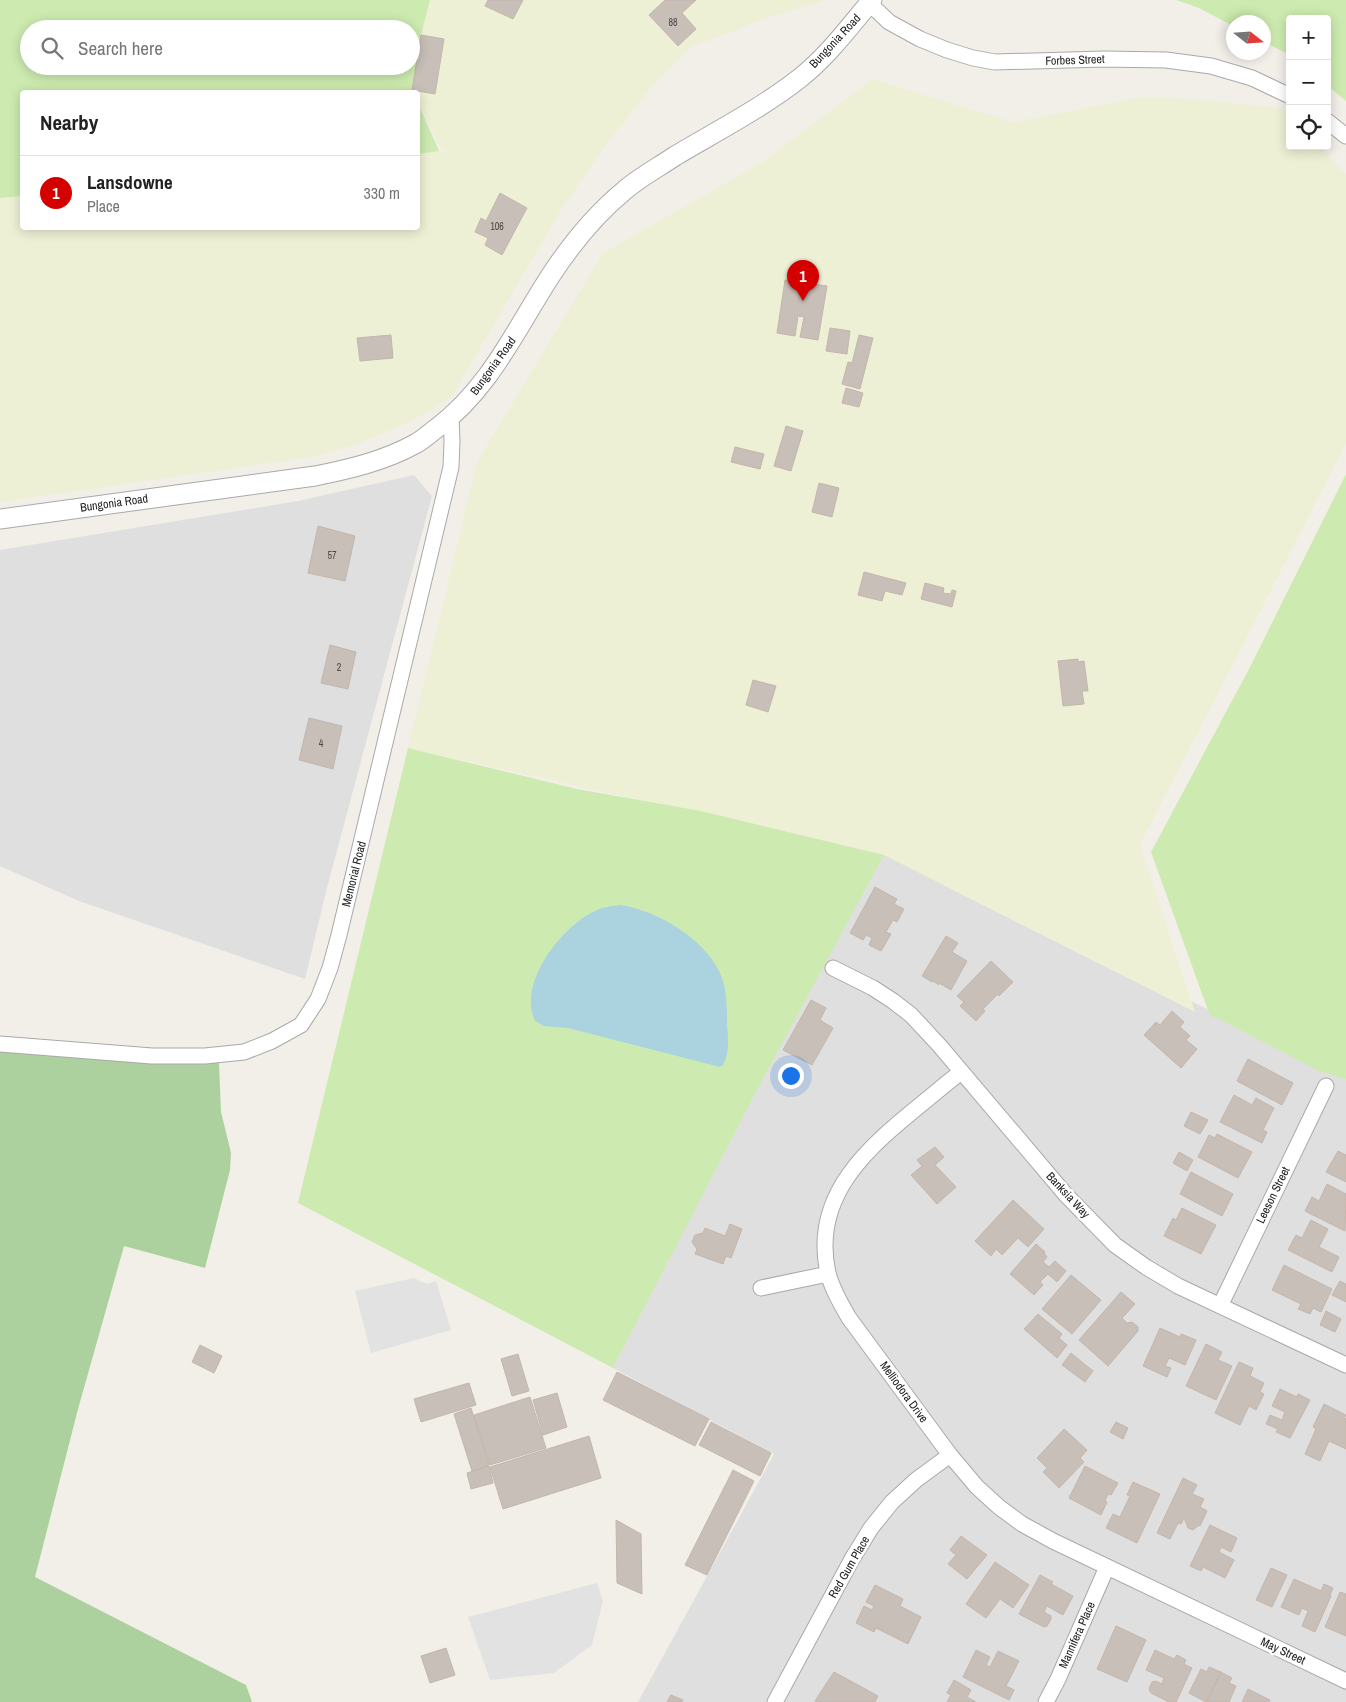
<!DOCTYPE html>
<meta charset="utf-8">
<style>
:root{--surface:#fff;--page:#f6f6f6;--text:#222;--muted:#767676;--line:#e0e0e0;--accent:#d40000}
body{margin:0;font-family:"Archivo Narrow",sans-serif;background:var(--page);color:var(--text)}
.controls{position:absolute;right:15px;top:15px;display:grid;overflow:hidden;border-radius:5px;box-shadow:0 2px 12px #0003}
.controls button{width:45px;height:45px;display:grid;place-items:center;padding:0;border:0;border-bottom:1px solid var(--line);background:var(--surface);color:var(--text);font:25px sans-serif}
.compass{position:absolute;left:1226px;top:15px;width:45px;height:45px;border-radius:50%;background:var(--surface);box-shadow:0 2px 12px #0003;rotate:107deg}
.you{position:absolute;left:790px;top:1075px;width:18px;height:18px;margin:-12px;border:4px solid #fff;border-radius:50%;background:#1a73e8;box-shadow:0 0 0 8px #1a73e833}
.badge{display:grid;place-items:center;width:32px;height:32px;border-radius:50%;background:var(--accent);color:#fff;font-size:16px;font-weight:700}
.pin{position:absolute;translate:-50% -41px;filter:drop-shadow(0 1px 2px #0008)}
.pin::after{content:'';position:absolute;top:26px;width:18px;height:15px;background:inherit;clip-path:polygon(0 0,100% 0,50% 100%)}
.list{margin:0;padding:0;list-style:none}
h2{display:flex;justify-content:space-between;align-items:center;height:65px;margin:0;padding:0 20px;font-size:21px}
h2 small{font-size:16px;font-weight:400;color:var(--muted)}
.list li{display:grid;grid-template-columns:32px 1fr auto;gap:15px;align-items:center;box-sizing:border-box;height:75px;padding:0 20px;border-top:1px solid var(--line)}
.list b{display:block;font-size:19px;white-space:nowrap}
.list p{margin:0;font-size:16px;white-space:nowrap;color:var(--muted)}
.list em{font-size:16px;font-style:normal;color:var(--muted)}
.icon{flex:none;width:28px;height:28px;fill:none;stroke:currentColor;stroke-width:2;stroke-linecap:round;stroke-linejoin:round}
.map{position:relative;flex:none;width:1346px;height:1702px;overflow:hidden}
.search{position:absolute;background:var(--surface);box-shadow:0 2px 12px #0003;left:20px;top:20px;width:400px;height:55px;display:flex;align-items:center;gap:12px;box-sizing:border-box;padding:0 18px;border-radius:28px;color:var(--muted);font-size:19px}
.panel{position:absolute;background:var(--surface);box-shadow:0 2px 12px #0003;left:20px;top:90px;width:400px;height:140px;border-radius:5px}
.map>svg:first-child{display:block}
.residential{fill:#e0dfdf}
.farmland{fill:#eef0d5}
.grass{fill:#cdebb0;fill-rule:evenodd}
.forest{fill:#add19e}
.parking{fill:#e2e2e2}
.water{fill:#aad3df}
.building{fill:#c7bfb8;stroke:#c4b6ab}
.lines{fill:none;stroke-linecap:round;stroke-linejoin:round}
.minor-casing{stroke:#a9a9a9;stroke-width:17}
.tertiary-casing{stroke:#a9a9a9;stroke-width:21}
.minor{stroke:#fff;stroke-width:15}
.tertiary{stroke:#fff;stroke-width:19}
.labels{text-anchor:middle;stroke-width:5;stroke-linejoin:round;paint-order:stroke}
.number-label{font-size:10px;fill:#4b4948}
.street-label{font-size:12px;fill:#222;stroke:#fff}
</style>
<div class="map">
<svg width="1346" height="1702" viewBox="0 0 1346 1702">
<rect width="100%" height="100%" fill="#f2efe9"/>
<g class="residential">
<polygon points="414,475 432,496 327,888 305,979 79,901 0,866 0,550 298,501"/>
<polygon points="879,846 1346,1078 1346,1702 638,1702 774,1454 613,1368"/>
</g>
<g class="farmland">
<polygon points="430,0 823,0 821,2 769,17 692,47 650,89 605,146 560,212 452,396 433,409 401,426 360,443 319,456 0,502 0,198 22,196 22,228 418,228 418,154 439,151 450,153 440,147 418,102 418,92 413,92 412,90 421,35"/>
<polygon points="872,79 1013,122 1142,97 1205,100 1280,108 1290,118 1290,146 1318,146 1346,174 1346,444 1140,845 1195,1012 884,855 408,748 477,462 603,253 763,162"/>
</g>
<g class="grass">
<path d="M0,0H430L421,35L413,92H22V196L0,198ZM29,29H411V66H29Z"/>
<polygon points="1176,0 1346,0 1346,101 1327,85 1327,19 1290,19 1290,55 1264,42 1264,22 1234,22 1233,26 1199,8"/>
<polygon points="418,103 439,151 418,154"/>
<polygon points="1346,474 1346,1079 1319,1071 1217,1018 1210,1016 1151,852 1249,669"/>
<polygon points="408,748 577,789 701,811 884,855 759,1086 613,1368 298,1203"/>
</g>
<polygon class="forest" points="0,1050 179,1063 219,1063 221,1112 231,1153 230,1170 205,1268 124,1246 78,1409 35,1577 246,1685 252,1702 0,1702"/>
<g class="parking">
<polygon points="414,1278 427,1284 436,1281 451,1330 371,1353 355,1291"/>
<polygon points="597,1583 603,1601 592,1645 554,1673 490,1680 468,1617"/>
</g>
<path class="water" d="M621,905C657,911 702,937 719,971C727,987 727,1007 727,1024C728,1038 730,1052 723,1065L720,1067L568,1028L544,1026L535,1021C517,983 562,926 595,911C603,907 612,906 621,905Z"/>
<g class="building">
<polygon points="488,0 523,0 513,19 485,6"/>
<polygon points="665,0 696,0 682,13 696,29 678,46 649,15"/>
<polygon points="421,35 444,39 435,94 412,90"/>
<polygon points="500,193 527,208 502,255 485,245 488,238 475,232 481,218 486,221"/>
<polygon points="785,280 827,286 818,340 800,337 804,317 798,316 795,336 777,333"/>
<polygon points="830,328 850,331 847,354 826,351"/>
<polygon points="391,335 393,358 360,361 357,338"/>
<polygon points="859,335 873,338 860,389 842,384 848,362 852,363"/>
<polygon points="846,388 863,393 859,407 842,403"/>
<polygon points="786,426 803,431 791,471 774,466"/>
<polygon points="735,447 764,454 760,469 731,462"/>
<polygon points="819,483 839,488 832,517 812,512"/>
<polygon points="318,526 355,536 345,581 308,573"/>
<polygon points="864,572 906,583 902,595 885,591 882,601 858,595"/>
<polygon points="925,583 944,588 943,593 951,594 952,590 956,591 952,607 921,599"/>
<polygon points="330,645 356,652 348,689 321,683"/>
<polygon points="1078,659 1078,662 1084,661 1088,691 1082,691 1084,704 1063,706 1058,661"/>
<polygon points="753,680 776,686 768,712 746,705"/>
<polygon points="309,718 342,726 333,769 299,760"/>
<polygon points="875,887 897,899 894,904 904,909 897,922 893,920 886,932 891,934 881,951 869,945 872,938 866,935 863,940 850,933"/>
<polygon points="946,936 958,943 952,952 967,961 951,990 939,983 939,985 933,981 932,982 922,976"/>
<polygon points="991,961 1013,982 999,996 998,994 983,1009 985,1011 976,1021 960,1006 964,1002 957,996"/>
<polygon points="811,1000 826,1008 820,1020 833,1028 812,1065 783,1050"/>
<polygon points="1172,1011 1184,1022 1180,1027 1190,1036 1186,1040 1197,1049 1181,1068 1144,1035 1156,1022 1160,1025"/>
<polygon points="1248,1059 1293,1083 1282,1105 1237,1081"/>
<polygon points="1234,1095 1252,1105 1256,1098 1274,1108 1263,1130 1267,1132 1262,1143 1220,1122"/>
<polygon points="1191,1112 1208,1120 1200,1134 1184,1126"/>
<polygon points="1217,1134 1252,1152 1238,1178 1198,1157 1209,1135 1215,1138"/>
<polygon points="935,1147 944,1157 935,1165 956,1187 937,1204 911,1175 922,1166 917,1160"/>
<polygon points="1338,1151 1346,1155 1346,1182 1326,1172"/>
<polygon points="1179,1152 1193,1160 1187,1171 1173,1163"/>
<polygon points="1191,1172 1233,1194 1222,1216 1180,1194"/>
<polygon points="1327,1184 1346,1194 1345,1231 1305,1211 1312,1197 1319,1201"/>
<polygon points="1013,1200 1044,1229 1028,1247 1018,1238 1002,1255 996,1249 991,1256 975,1241"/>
<polygon points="1182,1208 1216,1225 1201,1254 1164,1236 1173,1218 1176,1220"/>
<polygon points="1311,1220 1328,1229 1319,1247 1339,1257 1332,1272 1288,1250 1296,1235 1302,1238"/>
<polygon points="730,1224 742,1229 731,1258 726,1256 723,1264 695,1254 697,1249 692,1242 695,1235 703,1233 705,1228 725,1236"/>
<polygon points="1036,1244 1045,1252 1044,1253 1047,1257 1043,1262 1049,1267 1055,1261 1066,1271 1057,1282 1048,1274 1040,1282 1043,1285 1034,1295 1010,1274"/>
<polygon points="1284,1265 1332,1289 1321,1312 1313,1308 1310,1314 1298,1309 1301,1304 1272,1290"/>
<polygon points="1071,1275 1101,1300 1072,1334 1042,1309"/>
<polygon points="1340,1281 1346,1284 1346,1302 1332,1295"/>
<polygon points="1121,1292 1135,1304 1122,1318 1127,1323 1132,1322 1138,1327 1138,1331 1108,1366 1079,1340"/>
<polygon points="1326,1311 1341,1319 1335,1332 1320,1325"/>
<polygon points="1038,1314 1062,1334 1059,1338 1067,1345 1057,1358 1024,1329"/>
<polygon points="1160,1328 1180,1337 1181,1334 1196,1340 1185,1365 1169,1358 1165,1366 1171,1368 1167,1377 1143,1366"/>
<polygon points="1206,1344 1222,1352 1218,1360 1232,1366 1216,1400 1186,1386"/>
<polygon points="200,1345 222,1356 214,1373 192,1362"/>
<polygon points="1071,1353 1093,1371 1085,1382 1062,1365"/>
<polygon points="518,1354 529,1391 512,1396 501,1359"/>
<polygon points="1239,1362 1253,1368 1250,1376 1264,1383 1260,1392 1264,1394 1256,1410 1249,1406 1240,1425 1215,1413"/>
<polygon points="617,1372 709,1419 695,1446 603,1400"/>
<polygon points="469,1383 476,1405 421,1422 414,1399"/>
<polygon points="1280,1389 1297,1397 1298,1394 1310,1400 1290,1438 1276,1432 1278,1429 1266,1424 1270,1415 1282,1420 1285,1412 1272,1406"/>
<polygon points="557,1393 567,1427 543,1435 533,1400"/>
<polygon points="530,1397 546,1448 490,1465 474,1415"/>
<polygon points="1324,1404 1346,1415 1344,1418 1346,1419 1346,1449 1329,1441 1320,1461 1305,1454 1316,1429 1313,1427"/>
<polygon points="471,1408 489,1465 472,1471 454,1414"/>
<polygon points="711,1422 771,1453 760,1476 699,1445"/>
<polygon points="1116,1422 1128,1428 1123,1439 1110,1432"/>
<polygon points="1064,1429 1087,1450 1080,1458 1084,1462 1059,1488 1043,1472 1047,1468 1037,1458"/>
<polygon points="589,1436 601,1478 503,1509 490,1467"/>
<polygon points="489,1466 493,1483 471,1489 467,1473"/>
<polygon points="1085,1466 1118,1483 1111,1495 1108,1494 1105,1501 1107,1502 1101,1515 1069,1498"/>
<polygon points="733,1470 754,1481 707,1575 685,1565"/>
<polygon points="1183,1478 1197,1485 1192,1494 1204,1499 1200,1507 1207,1511 1200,1526 1199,1525 1193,1530 1188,1528 1184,1518 1181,1524 1178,1523 1170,1539 1157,1533"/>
<polygon points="1133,1482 1160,1494 1137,1543 1106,1528 1113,1514 1120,1517 1130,1496 1127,1495"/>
<polygon points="616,1520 641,1534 642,1594 617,1583"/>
<polygon points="1210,1525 1237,1538 1231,1552 1221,1547 1219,1552 1234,1560 1225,1578 1203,1567 1201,1571 1190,1566"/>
<polygon points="961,1536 987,1555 967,1579 948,1564 956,1555 950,1550"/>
<polygon points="995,1562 1029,1585 1013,1608 1000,1599 986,1618 966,1604"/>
<polygon points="1271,1568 1287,1575 1272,1607 1256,1600"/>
<polygon points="1040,1575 1053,1582 1051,1584 1073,1596 1063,1615 1047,1606 1044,1612 1051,1616 1051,1619 1047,1626 1044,1627 1019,1614"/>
<polygon points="1294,1579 1321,1591 1324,1584 1333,1588 1330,1595 1331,1596 1315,1632 1302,1626 1308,1611 1302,1608 1299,1615 1281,1607"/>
<polygon points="875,1585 903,1599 900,1606 921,1617 908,1644 876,1628 874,1632 856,1623 864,1606 872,1610 874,1606 866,1602"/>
<polygon points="1340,1592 1346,1594 1346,1636 1325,1627"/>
<polygon points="1116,1626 1146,1640 1127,1682 1097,1669"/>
<polygon points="446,1648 455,1675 430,1683 421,1656"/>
<polygon points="976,1650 990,1657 986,1665 990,1667 998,1651 1019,1661 1006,1686 1014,1690 1009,1700 963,1677"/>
<polygon points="1155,1650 1174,1659 1177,1655 1186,1660 1184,1664 1192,1668 1176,1702 1169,1702 1151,1693 1149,1689 1152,1682 1156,1681 1162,1684 1164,1678 1146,1670"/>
<polygon points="1209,1667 1221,1672 1206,1702 1189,1693 1201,1669 1207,1672"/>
<polygon points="834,1672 878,1696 875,1702 818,1702 815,1701"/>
<polygon points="1221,1672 1232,1678 1229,1683 1236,1686 1229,1702 1207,1702"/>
<polygon points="954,1680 971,1690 967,1697 976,1702 947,1702 951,1695 947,1693"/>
<polygon points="1248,1689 1270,1700 1269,1702 1242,1702"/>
<polygon points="671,1695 683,1700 682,1702 667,1702"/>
</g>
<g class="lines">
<g class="minor-casing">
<g id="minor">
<polyline points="869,3 889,22 920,39 947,50 973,58 995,62 1104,59 1166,60 1211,66 1252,78 1290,96"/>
<polyline points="1327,121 1346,136"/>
<polyline points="833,968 873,988 893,1001 911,1015 939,1045 1066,1195 1115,1245 1146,1267 1178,1286 1346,1365"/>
<polyline points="0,1044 152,1056 205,1056 244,1052 272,1041 301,1025 318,999 330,968 339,935 451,467 452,441 451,417"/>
<path d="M961,1072L947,1083C888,1133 808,1183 828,1273C832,1289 841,1304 849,1318L950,1455L977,1487L999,1507L1022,1524L1053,1541L1346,1681"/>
<polyline points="761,1288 828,1274"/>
<polyline points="1221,1304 1326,1086"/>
<polyline points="775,1702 852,1559 871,1528 892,1502 916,1480 950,1455"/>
<polyline points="1046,1702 1058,1679 1107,1567"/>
</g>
</g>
<g class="tertiary-casing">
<path id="tertiary" d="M0,519L315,476C350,469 384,461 415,444C423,440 430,433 437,428C492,386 516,328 553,272C573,242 597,213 625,190C640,177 659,167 675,156C717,131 762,108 800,78C828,56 849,27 872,0"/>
</g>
<use href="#minor" class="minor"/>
<use href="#tertiary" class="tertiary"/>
</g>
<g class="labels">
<g class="number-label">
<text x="673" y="26">88</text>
<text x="497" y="230">106</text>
<text x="332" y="559">57</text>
<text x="339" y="671">2</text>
<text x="321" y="747">4</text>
</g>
<g class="street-label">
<text transform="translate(835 41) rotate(-47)" y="4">Bungonia Road</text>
<text transform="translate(1075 60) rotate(-2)" y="4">Forbes Street</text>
<text transform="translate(493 366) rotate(-54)" y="4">Bungonia Road</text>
<text transform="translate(114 503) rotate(-8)" y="4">Bungonia Road</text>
<text transform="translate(354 874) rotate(-76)" y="4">Memorial Road</text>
<text transform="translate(1068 1195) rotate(47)" y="4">Banksia Way</text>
<text transform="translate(1273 1195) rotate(-64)" y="4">Leeson Street</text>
<text transform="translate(904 1392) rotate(54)" y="4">Melliodora Drive</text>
<text transform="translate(849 1567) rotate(-60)" y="4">Red Gum Place</text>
<text transform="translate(1077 1635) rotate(-66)" y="4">Mannifera Place</text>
<text transform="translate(1283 1651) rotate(25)" y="4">May Street</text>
</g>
</g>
</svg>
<div class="controls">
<button>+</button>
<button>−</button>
<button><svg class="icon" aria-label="locate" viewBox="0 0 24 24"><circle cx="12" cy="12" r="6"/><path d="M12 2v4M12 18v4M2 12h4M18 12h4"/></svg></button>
</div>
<svg class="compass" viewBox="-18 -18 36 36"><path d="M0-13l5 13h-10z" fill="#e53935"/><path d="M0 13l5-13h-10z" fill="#767676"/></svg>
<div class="you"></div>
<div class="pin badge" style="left:803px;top:301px">1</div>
<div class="search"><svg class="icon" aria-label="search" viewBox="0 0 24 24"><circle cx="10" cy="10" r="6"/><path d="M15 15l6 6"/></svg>Search here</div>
<section class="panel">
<h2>Nearby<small></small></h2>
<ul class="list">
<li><span class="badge">1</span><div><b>Lansdowne</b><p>Place</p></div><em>330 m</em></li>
</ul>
</section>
</div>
